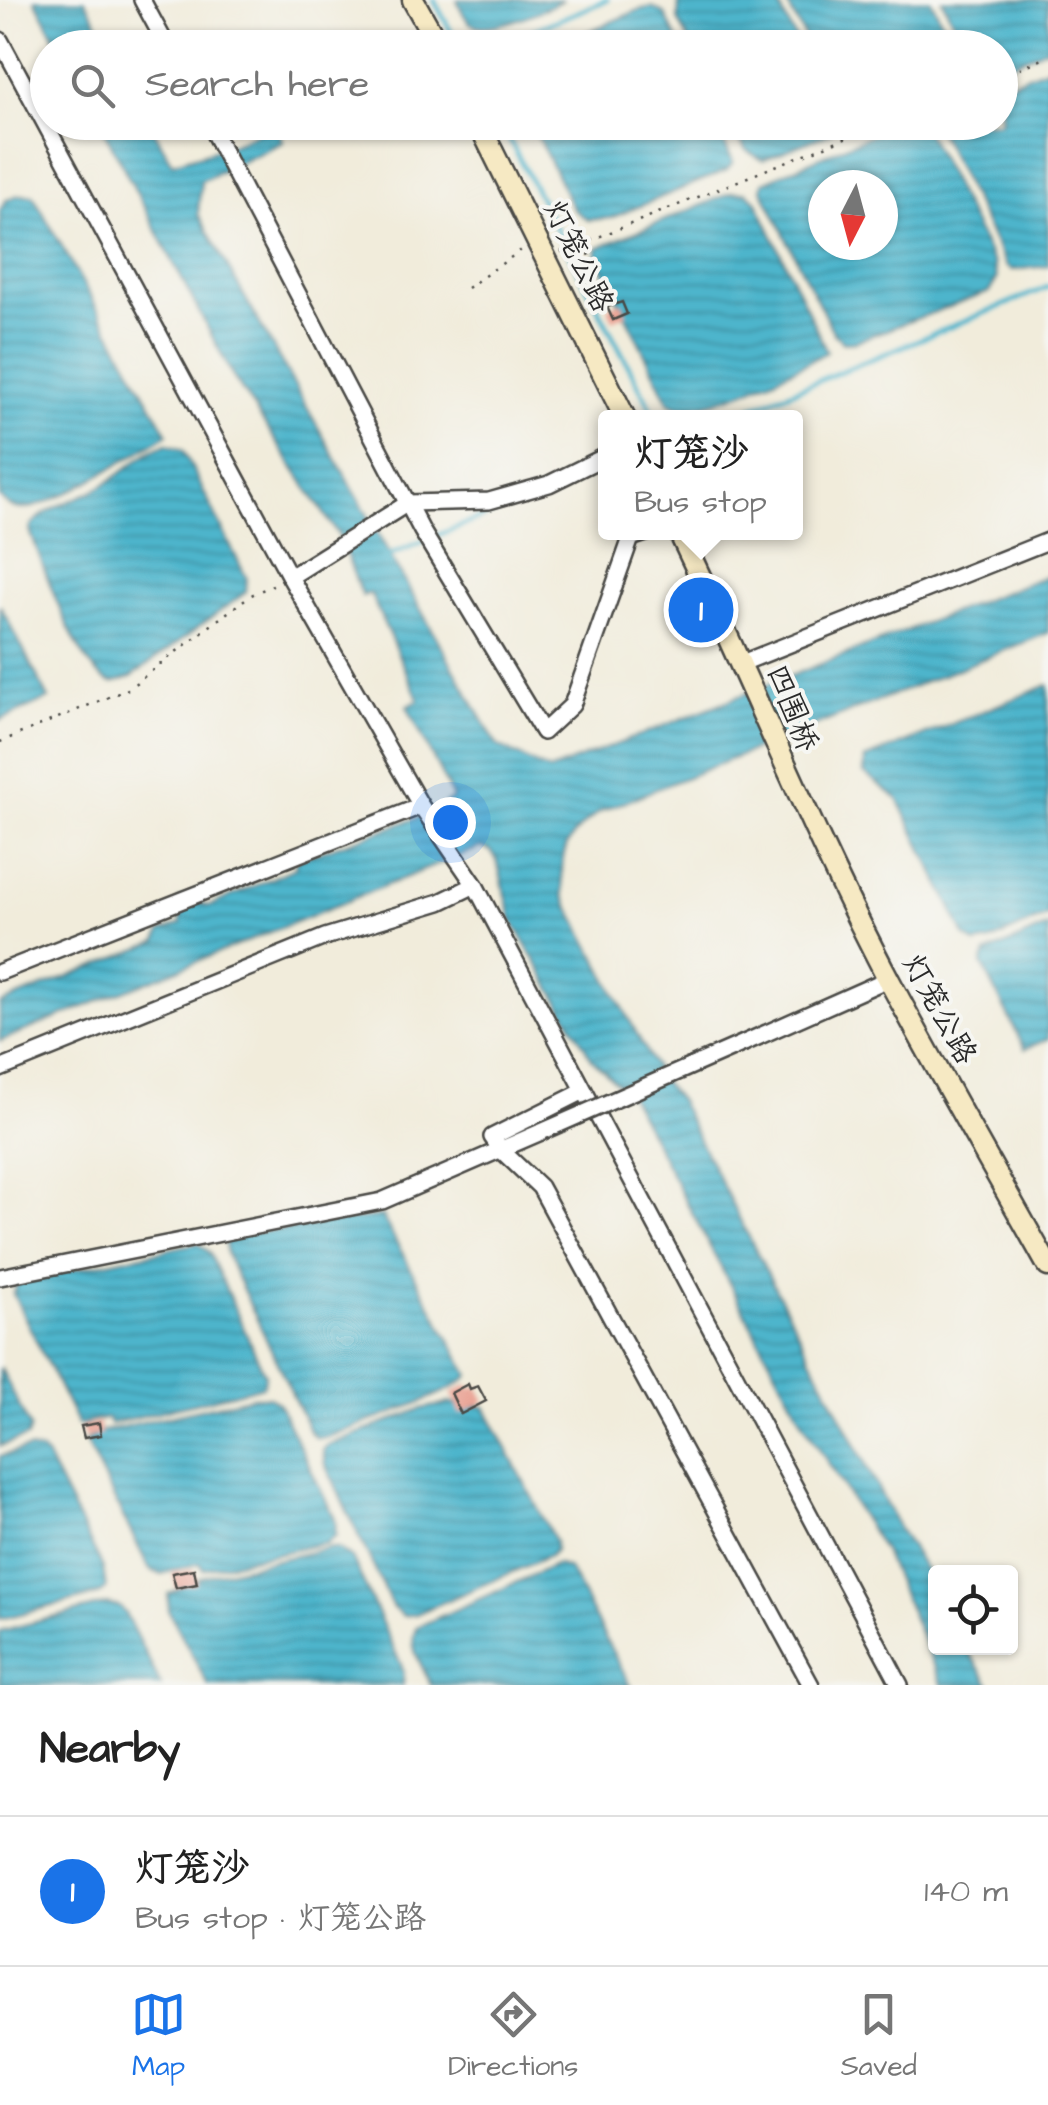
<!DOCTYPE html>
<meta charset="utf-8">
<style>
:root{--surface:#fff;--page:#f2f2f2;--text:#222;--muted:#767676;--line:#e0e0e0;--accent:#1a73e8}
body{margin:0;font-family:"Architects Daughter","LXGW WenKai TC",sans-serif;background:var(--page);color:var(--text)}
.controls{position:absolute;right:30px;bottom:30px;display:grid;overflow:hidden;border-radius:10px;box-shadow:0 2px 8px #0004}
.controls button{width:90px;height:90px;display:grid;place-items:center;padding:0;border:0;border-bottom:2px solid var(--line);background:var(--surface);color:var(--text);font:50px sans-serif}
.compass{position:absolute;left:808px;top:170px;width:90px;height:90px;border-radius:50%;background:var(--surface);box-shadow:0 2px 8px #0004;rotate:186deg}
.you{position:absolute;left:450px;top:822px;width:35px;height:35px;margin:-25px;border:8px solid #fff;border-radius:50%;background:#1a73e8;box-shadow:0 0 0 15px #1a73e833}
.badge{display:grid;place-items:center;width:65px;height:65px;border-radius:50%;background:var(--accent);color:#fff;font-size:32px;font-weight:700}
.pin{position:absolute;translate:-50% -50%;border:5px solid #fff;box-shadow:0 2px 10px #0006}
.popup{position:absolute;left:598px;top:410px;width:205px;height:130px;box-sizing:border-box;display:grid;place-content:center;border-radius:10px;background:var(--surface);filter:drop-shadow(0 2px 8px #0005);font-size:32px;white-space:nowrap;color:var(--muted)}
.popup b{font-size:38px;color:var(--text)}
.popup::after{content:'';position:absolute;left:50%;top:100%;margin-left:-20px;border:20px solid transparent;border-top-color:var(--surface)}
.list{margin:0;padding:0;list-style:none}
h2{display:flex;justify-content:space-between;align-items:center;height:130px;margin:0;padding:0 40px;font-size:42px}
h2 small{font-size:32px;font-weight:400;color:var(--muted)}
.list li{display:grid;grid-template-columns:65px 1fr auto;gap:30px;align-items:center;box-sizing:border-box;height:150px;padding:0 40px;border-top:2px solid var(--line)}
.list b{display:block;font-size:38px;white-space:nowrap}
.list p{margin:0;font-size:32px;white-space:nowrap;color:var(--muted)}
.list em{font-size:32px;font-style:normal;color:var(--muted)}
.icon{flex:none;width:55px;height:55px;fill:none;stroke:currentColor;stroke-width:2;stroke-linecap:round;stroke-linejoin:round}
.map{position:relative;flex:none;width:1048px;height:1685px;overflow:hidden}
.search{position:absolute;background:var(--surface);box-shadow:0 2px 8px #0004;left:30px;right:30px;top:30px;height:110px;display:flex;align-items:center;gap:25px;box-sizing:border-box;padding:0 35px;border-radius:55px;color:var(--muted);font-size:38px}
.sheet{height:280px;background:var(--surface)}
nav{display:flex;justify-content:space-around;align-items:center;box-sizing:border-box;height:140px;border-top:2px solid var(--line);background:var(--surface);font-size:28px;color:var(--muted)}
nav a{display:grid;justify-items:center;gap:5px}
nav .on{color:var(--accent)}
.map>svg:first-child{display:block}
.water{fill:url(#water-rules);stroke:#3c707c;stroke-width:2.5;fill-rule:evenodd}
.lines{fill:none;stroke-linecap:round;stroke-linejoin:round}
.stream{stroke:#4eb5cc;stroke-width:5}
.building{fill:#eaa698}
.street-casing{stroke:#494845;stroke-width:20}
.secondary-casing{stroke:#494845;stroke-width:25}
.path{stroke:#494845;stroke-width:2.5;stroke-dasharray:2.5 8;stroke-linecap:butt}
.street{stroke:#fff;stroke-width:15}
.secondary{stroke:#f6e9c3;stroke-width:20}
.street-bridge-casing{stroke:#494845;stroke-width:20;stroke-linecap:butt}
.street-bridge{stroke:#fff;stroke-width:15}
.labels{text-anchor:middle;stroke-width:8;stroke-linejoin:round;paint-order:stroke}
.street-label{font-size:30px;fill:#2b2b2b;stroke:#f6f6f2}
</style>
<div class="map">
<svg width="1048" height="1685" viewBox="0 0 1048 1685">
<defs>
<pattern id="water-rules" width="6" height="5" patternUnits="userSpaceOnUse" patternTransform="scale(2.5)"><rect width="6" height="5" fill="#4eb5cc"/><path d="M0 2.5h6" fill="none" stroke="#4193a6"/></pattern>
</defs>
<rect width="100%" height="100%" fill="#f6f6f2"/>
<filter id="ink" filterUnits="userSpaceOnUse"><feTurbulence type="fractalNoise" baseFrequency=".01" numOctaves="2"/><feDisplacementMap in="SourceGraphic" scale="20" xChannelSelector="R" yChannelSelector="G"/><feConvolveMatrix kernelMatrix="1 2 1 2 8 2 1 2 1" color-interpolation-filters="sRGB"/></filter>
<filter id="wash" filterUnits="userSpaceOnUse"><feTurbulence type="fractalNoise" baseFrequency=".0048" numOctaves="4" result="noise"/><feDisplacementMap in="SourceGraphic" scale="40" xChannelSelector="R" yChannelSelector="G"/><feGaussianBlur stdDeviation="2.25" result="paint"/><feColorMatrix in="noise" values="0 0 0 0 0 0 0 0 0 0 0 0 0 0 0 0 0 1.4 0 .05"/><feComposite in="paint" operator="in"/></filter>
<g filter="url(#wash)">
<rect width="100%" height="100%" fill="#f1ecdb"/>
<g class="water">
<polygon points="35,0 85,0 111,47 60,47"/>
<path d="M457,0H563C545,9 486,37 469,22C464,17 460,7 457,0Z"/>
<polygon points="679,0 776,0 800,47 692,47 678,20"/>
<polygon points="785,0 931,0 955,47 810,47"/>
<polygon points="942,0 1048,0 1048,48 1001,68 1000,48 966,47"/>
<polygon points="652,7 665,14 680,47 552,47 639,10"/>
<polygon points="1048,67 1048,266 1012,270 1006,266 939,132 938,123 1000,122 1001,86"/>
<path d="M100,123H150L172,163L231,145L267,128L265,123H273L283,142L201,181L198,214L497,745L549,771L1048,575V633L601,811C564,837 558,852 564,897L662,1081L679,1101L899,1529L935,1585L936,1648H966L990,1685H942L884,1552L804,1424L630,1096L592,1059L513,922L496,858L490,850L481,847L0,1041V1004L157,942L161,932L181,924L179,899L196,896L202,904L209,906L295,868L296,860L432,813L453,798L407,706L419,700L370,593L362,596L339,536L234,378Z"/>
<polygon points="531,123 715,123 733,162 727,170 611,218 588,220 573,209"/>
<polygon points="731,123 835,122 835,123 830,133 762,160 745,149"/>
<path d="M898,123H918L924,127L994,264L997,279L989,292L856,341L844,342L834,334L762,190L763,182ZM823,185H883V245H823Z"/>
<path d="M733,192H746L756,200L827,352C799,366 693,424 669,402L596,256L597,248Z"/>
<path d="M18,195H33L168,434C140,451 49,510 20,509C11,508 6,504 0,497V211L5,201Z"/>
<path d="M167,444L183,450L247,579L246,592L131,677L112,683C76,670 44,566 30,531L31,526C51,503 83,499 107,483C127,470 144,451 167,444Z"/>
<polygon points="0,605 49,699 0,720"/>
<polygon points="1048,685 1048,915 991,941 975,944 965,936 898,799 864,773 865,759"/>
<polygon points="1048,926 1048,1039 1025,1049 982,964 986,954"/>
<path d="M382,1216L469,1375C460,1392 353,1427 328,1437L317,1438L310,1432L227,1256L225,1242L238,1235Z"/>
<polygon points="198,1243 209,1252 265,1375 263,1386 110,1424 107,1418 78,1425 13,1294 19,1281"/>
<polygon points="0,1367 30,1428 27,1437 0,1446"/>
<polygon points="253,1397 269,1397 279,1404 335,1519 336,1535 327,1543 203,1569 199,1563 161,1574 150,1570 85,1441 104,1431"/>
<polygon points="450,1403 485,1407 555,1541 555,1550 549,1556 416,1614 403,1616 393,1608 325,1464 323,1451 326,1446 421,1409"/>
<polygon points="28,1449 42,1452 47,1458 103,1568 106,1588 100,1594 0,1619 0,1456"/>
<polygon points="328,1548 338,1548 352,1558 404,1671 403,1685 208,1685 169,1611 168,1594 202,1577"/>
<path d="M557,1564L569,1569L630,1685H431C423,1667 406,1645 417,1627Z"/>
<polygon points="107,1604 120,1607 125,1613 161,1685 0,1685 0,1631"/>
</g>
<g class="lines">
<g class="stream">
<polyline points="434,0 460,48"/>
<polyline points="489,48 607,0"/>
<polyline points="500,122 656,418"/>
<polyline points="274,134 303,122"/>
<polyline points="727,418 1048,287"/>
<polyline points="576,479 606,466"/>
<polyline points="382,558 534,496"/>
</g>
</g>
<g id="blocks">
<g class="building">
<polygon points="622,302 627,314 613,320 607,307"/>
<polygon points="468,1384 470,1389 478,1386 486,1401 461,1414 451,1393"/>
<polygon points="99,1423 101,1435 84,1438 81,1426"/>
<polygon points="194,1569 197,1584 176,1588 172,1573"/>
</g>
</g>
</g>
<g filter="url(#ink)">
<use href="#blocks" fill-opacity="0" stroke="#494845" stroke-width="2.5"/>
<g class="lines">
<g class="street-casing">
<g id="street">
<polyline points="142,0 168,48"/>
<polyline points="0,40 290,577 421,806 475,885 900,1685"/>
<polyline points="208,122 422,531 543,732 572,705 631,538 649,532"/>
<polyline points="290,577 408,503 489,501 549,484 606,456"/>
<polyline points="742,663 1048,541"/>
<polyline points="0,972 421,806"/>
<polyline points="744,1043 888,979"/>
<polyline points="0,1069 325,937 440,902 475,885"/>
<polyline points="584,1091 492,1137 501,1150 540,1187 811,1685"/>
<polyline points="0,1277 382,1201 541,1132"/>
</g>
</g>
<g class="secondary-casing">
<g id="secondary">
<polyline points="413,0 440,48"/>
<polyline points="478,122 625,418"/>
<path d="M679,532C751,681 812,834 889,980C940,1076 995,1171 1048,1266"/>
</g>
</g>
<g class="path">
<polyline points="1000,76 1048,57"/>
<polyline points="584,244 613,302"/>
<polyline points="561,252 885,122"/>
<polyline points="467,288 523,249"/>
<polyline points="0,742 128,689 249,596 275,584"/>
</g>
<use href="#street" class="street"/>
<use href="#secondary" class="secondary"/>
<g class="street-bridge-casing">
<polyline id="street-bridge" points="541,1132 744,1043"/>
</g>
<use href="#street-bridge" class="street-bridge"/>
</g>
</g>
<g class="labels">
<g class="street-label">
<text transform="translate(579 256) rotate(64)" y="10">灯笼公路</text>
<text transform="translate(793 708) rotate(68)" y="10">四围桥</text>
<text transform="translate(940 1009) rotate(61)" y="10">灯笼公路</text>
</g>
</g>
</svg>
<div class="controls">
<button><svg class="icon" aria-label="locate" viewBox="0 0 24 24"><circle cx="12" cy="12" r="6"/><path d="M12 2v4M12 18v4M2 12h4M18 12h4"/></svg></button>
</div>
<svg class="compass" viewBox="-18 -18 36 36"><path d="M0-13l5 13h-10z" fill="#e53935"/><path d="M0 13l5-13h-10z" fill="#767676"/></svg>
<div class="you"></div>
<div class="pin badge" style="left:701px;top:610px">1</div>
<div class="popup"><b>灯笼沙</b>Bus stop</div>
<div class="search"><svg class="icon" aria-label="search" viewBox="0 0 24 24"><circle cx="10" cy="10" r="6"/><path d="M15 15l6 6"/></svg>Search here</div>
</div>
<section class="sheet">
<h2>Nearby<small></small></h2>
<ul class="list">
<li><span class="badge">1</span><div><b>灯笼沙</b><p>Bus stop · 灯笼公路</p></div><em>140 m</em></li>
</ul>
</section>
<nav>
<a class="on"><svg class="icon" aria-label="map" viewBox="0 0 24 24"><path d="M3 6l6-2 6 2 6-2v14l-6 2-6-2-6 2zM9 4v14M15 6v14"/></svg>Map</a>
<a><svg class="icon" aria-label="directions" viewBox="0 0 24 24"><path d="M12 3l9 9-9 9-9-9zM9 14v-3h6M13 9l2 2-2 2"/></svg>Directions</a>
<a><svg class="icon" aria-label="saved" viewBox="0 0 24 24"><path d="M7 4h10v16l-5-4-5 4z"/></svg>Saved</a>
</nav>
